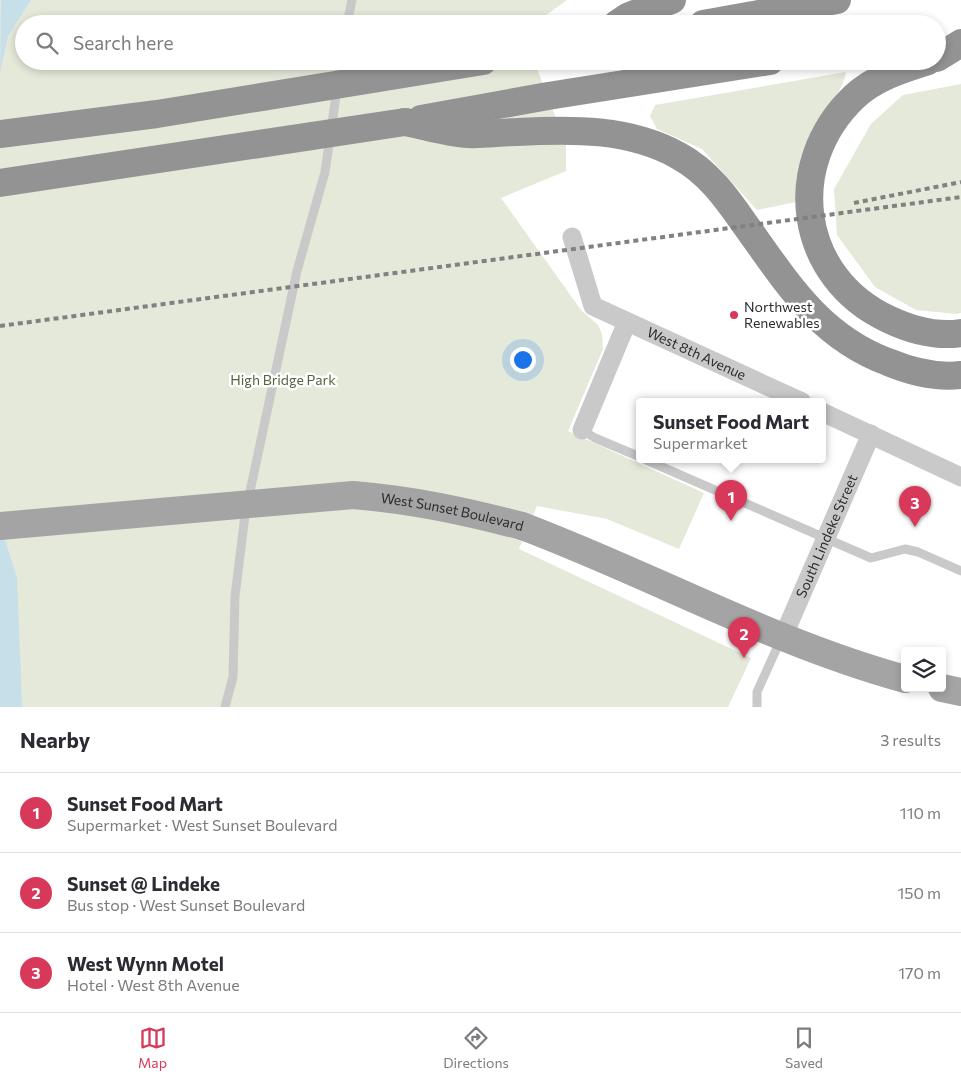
<!DOCTYPE html>
<meta charset="utf-8">
<style>
:root{--surface:#fff;--page:#f7f7f7;--text:#2b2b33;--muted:#7c7c81;--line:#e1e1e2;--accent:#d8395a}
body{margin:0;font-family:Commissioner,sans-serif;background:var(--page);color:var(--text)}
.controls{position:absolute;right:15px;bottom:15px;display:grid;overflow:hidden;border-radius:5px;box-shadow:0 2px 8px #0003}
.controls button{width:45px;height:45px;display:grid;place-items:center;padding:0;border:0;border-bottom:1px solid var(--line);background:var(--surface);color:var(--text);font:25px sans-serif}
.you{position:absolute;left:522px;top:359px;width:18px;height:18px;margin:-12px;border:4px solid #fff;border-radius:50%;background:#1a73e8;box-shadow:0 0 0 8px #1a73e833}
.badge{display:grid;place-items:center;width:32px;height:32px;border-radius:50%;background:var(--accent);color:#fff;font-size:16px;font-weight:700}
.pin{position:absolute;translate:-50% -41px;filter:drop-shadow(0 1px 2px #0008)}
.pin::after{content:'';position:absolute;top:26px;width:18px;height:15px;background:inherit;clip-path:polygon(0 0,100% 0,50% 100%)}
.popup{position:absolute;left:636px;top:398px;width:190px;height:65px;box-sizing:border-box;display:grid;place-content:center;border-radius:5px;background:var(--surface);filter:drop-shadow(0 1px 4px #0005);font-size:16px;white-space:nowrap;color:var(--muted)}
.popup b{font-size:19px;color:var(--text)}
.popup::after{content:'';position:absolute;left:50%;top:100%;margin-left:-10px;border:10px solid transparent;border-top-color:var(--surface)}
.list{margin:0;padding:0;list-style:none}
h2{display:flex;justify-content:space-between;align-items:center;height:65px;margin:0;padding:0 20px;font-size:21px}
h2 small{font-size:16px;font-weight:400;color:var(--muted)}
.list li{display:grid;grid-template-columns:32px 1fr auto;gap:15px;align-items:center;box-sizing:border-box;height:80px;padding:0 20px;border-top:1px solid var(--line)}
.list b{display:block;font-size:19px;white-space:nowrap}
.list p{margin:0;font-size:16px;white-space:nowrap;color:var(--muted)}
.list em{font-size:16px;font-style:normal;color:var(--muted)}
.icon{flex:none;width:28px;height:28px;fill:none;stroke:currentColor;stroke-width:2;stroke-linecap:round;stroke-linejoin:round}
.map{position:relative;flex:none;width:961px;height:707px;overflow:hidden}
.search{position:absolute;background:var(--surface);box-shadow:0 2px 8px #0003;left:15px;right:15px;top:15px;height:55px;display:flex;align-items:center;gap:12px;box-sizing:border-box;padding:0 18px;border-radius:28px;color:var(--muted);font-size:19px}
.sheet{height:305px;background:var(--surface)}
nav{display:flex;justify-content:space-around;align-items:center;box-sizing:border-box;height:70px;border-top:1px solid var(--line);background:var(--surface);font-size:14px;color:var(--muted)}
nav a{display:grid;justify-items:center;gap:2px}
nav .on{color:var(--accent)}
.map>svg:first-child{display:block}
.green{fill:#e4e9da}
.water{fill:#c7dfe8}
.lines{fill:none;stroke-linecap:round;stroke-linejoin:round}
.service{stroke:#c9c9c9;stroke-width:9}
.minor{stroke:#c9c9c9;stroke-width:19}
.primary{stroke:#a4a4a4;stroke-width:28}
.motorway{stroke:#939393;stroke-width:28}
.rail{stroke:#818181;stroke-width:4;stroke-dasharray:5 4;stroke-linecap:butt}
.primary-bridge{stroke:#a4a4a4;stroke-width:28}
.motorway-bridge{stroke:#939393;stroke-width:28}
.poi-dot{fill:#d8395a;stroke:#fff;stroke-width:2}
.labels{text-anchor:middle;stroke-width:5;stroke-linejoin:round;paint-order:stroke}
.poi-label{font-size:14px;fill:#2c2c2c;stroke:#fff;text-anchor:start}
.street-label{font-size:14px;fill:#2c2c2c;stroke:#fff}
.park-label{font-size:14px;fill:#54643d;stroke:#fff}
</style>
<div class="map">
<svg width="961" height="707" viewBox="0 0 961 707">
<rect width="100%" height="100%" fill="#fff"/>
<g class="green">
<polygon points="0,0 567,0 545,16 544,24 24,24 24,61 538,61 537,69 566,144 566,171 501,198 581,310 598,325 602,334 603,349 568,431 704,493 679,549 607,519 537,506 519,549 751,658 728,707 0,707"/>
<path d="M846,72C843,93 824,109 814,126C801,149 798,176 796,202L757,210L702,149L657,129L650,116L655,105Z"/>
<polygon points="961,84 961,313 957,314 916,310 875,287 837,235 834,189 871,124 903,95"/>
</g>
<g class="water">
<polygon points="1,0 31,0 8,36 0,73"/>
<polygon points="0,524 17,578 22,707 0,707"/>
</g>
<g class="lines">
<g class="service">
<polyline points="347,24 352,0"/>
<polyline points="582,430 595,438 640,457"/>
<polyline points="646,460 871,558 905,549 918,552 961,571"/>
<polyline points="225,707 233,677 235,596 245,515 297,271 325,172 341,61"/>
<polyline points="757,707 757,692 781,639"/>
</g>
<g class="minor">
<path id="s1" d="M572,237L593,306L802,402"/>
<polyline points="822,412 961,477"/>
<polyline points="582,430 627,322"/>
<path id="s2" d="M783,637L871,434"/>
</g>
<g class="primary">
<path d="M522,526C650,574 773,643 905,679"/>
<polyline points="942,688 961,692"/>
</g>
<g class="motorway">
<polyline points="617,24 629,16 672,0"/>
<polyline points="703,24 837,0"/>
<polyline points="937,58 961,43"/>
<path d="M928,61C902,69 874,78 854,97C783,165 798,277 888,319C911,330 935,337 961,333"/>
<polyline points="421,119 548,96 770,61"/>
<path d="M405,122C426,126 447,133 468,134C484,135 501,132 517,132C571,129 630,128 679,156C708,172 726,197 744,223C786,281 818,336 888,362C912,372 935,378 961,375"/>
</g>
<g class="rail">
<polyline points="854,203 961,182"/>
<polyline points="0,326 961,197"/>
</g>
<path class="primary-bridge" id="s3" d="M0,526L353,495C413,500 464,511 522,526"/>
<g class="motorway-bridge">
<polyline points="0,134 157,114 483,61"/>
<polyline points="0,183 405,122"/>
</g>
</g>
<circle class="poi-dot" cx="734" cy="315" r="5"/>
<g class="labels">
<g class="poi-label">
<text x="744" y="312">Northwest<tspan x="744" dy="16">Renewables</tspan></text>
</g>
<g class="street-label">
<text dy="5" stroke="none"><textPath href="#s1" startOffset="186">West 8th Avenue</textPath></text>
<text dy="5" stroke="none"><textPath href="#s3" startOffset="455">West Sunset Boulevard</textPath></text>
<text dy="5" stroke="none"><textPath href="#s2" startOffset="110">South Lindeke Street</textPath></text>
</g>
<g class="park-label">
<text x="283" y="385">High Bridge Park</text>
</g>
</g>
</svg>
<div class="controls">
<button><svg class="icon" aria-label="layers" viewBox="0 0 24 24"><path d="M12 4l9 5-9 5-9-5zM3 14l9 5 9-5"/></svg></button>
</div>
<div class="you"></div>
<div class="pin badge" style="left:731px;top:521px">1</div>
<div class="popup"><b>Sunset Food Mart</b>Supermarket</div>
<div class="pin badge" style="left:744px;top:658px">2</div>
<div class="pin badge" style="left:915px;top:527px">3</div>
<div class="search"><svg class="icon" aria-label="search" viewBox="0 0 24 24"><circle cx="10" cy="10" r="6"/><path d="M15 15l6 6"/></svg>Search here</div>
</div>
<section class="sheet">
<h2>Nearby<small>3 results</small></h2>
<ul class="list">
<li><span class="badge">1</span><div><b>Sunset Food Mart</b><p>Supermarket · West Sunset Boulevard</p></div><em>110 m</em></li>
<li><span class="badge">2</span><div><b>Sunset @ Lindeke</b><p>Bus stop · West Sunset Boulevard</p></div><em>150 m</em></li>
<li><span class="badge">3</span><div><b>West Wynn Motel</b><p>Hotel · West 8th Avenue</p></div><em>170 m</em></li>
</ul>
</section>
<nav>
<a class="on"><svg class="icon" aria-label="map" viewBox="0 0 24 24"><path d="M3 6l6-2 6 2 6-2v14l-6 2-6-2-6 2zM9 4v14M15 6v14"/></svg>Map</a>
<a><svg class="icon" aria-label="directions" viewBox="0 0 24 24"><path d="M12 3l9 9-9 9-9-9zM9 14v-3h6M13 9l2 2-2 2"/></svg>Directions</a>
<a><svg class="icon" aria-label="saved" viewBox="0 0 24 24"><path d="M7 4h10v16l-5-4-5 4z"/></svg>Saved</a>
</nav>
